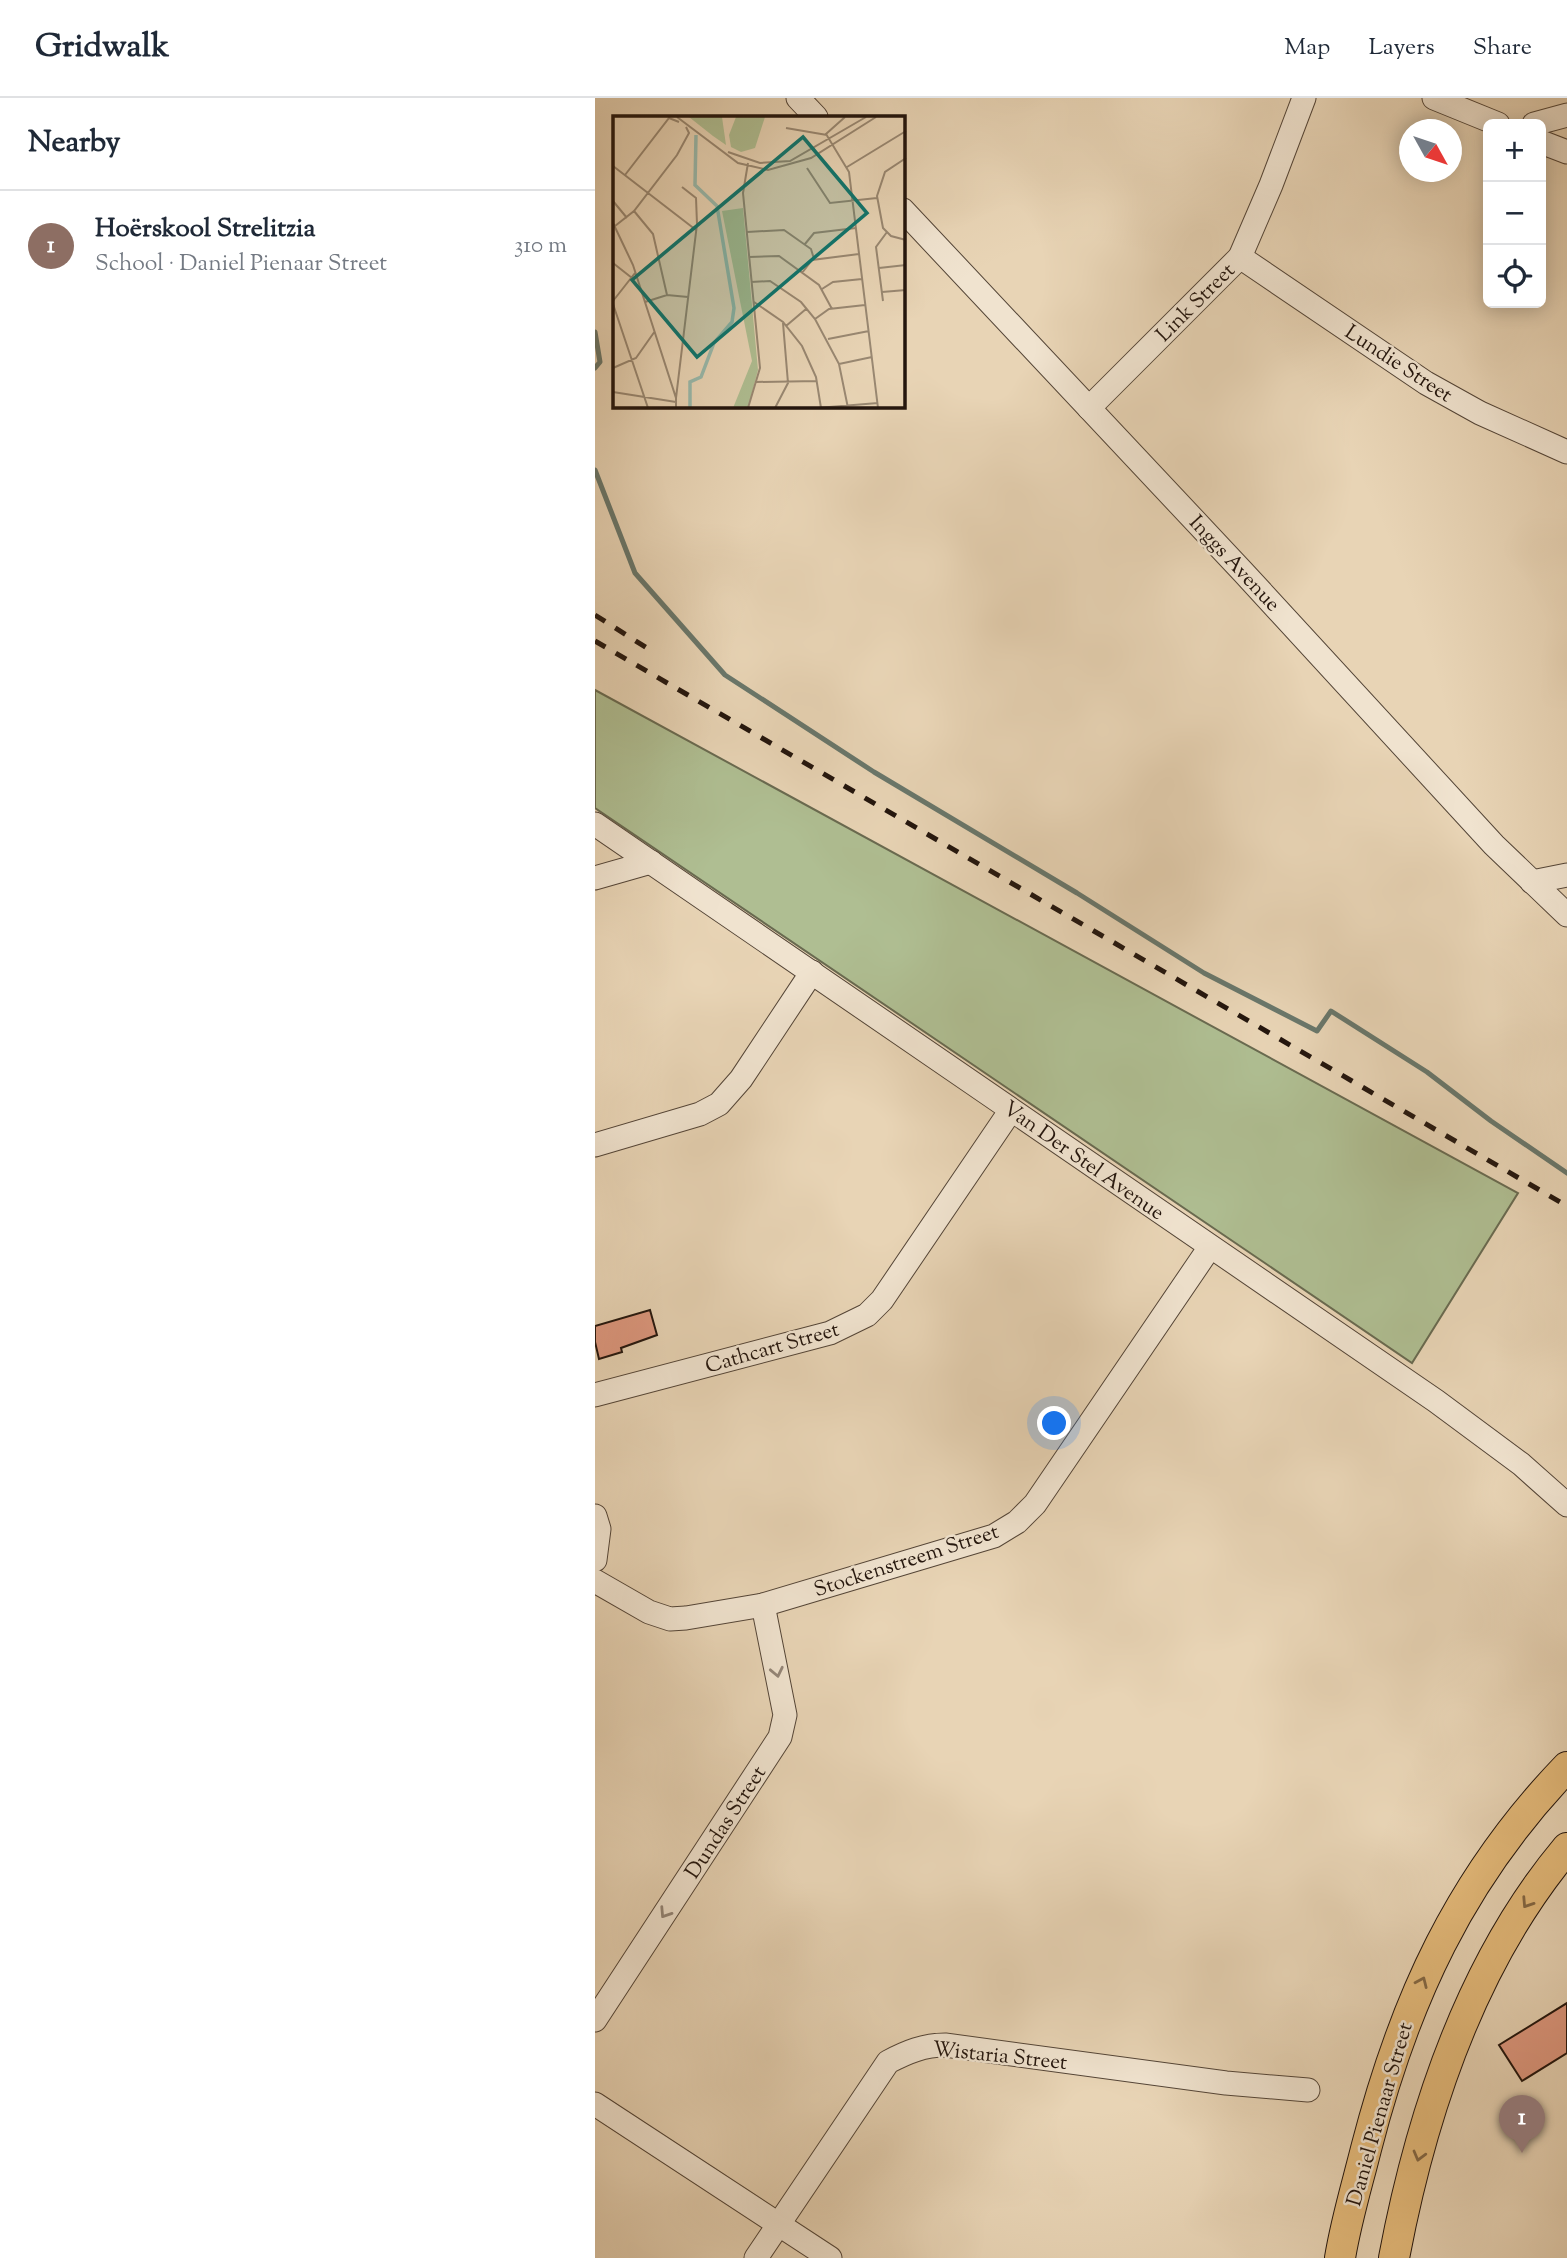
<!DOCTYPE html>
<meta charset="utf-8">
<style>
:root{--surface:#fff;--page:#f6f6f7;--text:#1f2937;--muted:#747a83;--line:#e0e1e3;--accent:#0f766e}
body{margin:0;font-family:"Sorts Mill Goudy",serif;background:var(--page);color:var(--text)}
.controls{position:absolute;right:21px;top:21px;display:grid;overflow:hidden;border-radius:10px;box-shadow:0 4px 18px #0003}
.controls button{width:63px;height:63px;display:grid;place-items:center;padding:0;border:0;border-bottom:2px solid var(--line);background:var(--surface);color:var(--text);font:35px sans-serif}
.compass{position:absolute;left:804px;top:21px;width:63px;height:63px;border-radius:50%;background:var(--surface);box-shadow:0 4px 18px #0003;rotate:130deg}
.you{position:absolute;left:460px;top:1326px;width:24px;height:24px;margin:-18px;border:5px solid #fff;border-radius:50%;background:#1a73e8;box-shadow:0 0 0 10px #1a73e833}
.badge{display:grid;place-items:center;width:46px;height:46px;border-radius:50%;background:var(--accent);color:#fff;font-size:23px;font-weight:700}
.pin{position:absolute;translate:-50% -58px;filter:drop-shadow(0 2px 4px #0008)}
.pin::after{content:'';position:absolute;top:37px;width:24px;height:21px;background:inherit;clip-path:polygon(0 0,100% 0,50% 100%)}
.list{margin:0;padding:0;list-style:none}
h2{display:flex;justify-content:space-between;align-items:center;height:91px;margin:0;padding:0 28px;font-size:30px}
h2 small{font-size:23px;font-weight:400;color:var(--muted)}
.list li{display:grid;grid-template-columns:46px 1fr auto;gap:21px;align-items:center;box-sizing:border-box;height:112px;padding:0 28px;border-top:2px solid var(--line)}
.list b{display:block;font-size:26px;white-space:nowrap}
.list p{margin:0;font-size:23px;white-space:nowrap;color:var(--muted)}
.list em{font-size:23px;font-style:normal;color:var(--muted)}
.icon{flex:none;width:38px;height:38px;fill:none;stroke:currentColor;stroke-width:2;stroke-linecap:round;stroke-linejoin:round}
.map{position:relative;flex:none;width:972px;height:2160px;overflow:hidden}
header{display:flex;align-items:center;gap:42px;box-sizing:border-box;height:98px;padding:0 35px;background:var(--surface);border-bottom:2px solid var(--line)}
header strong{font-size:33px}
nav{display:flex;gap:38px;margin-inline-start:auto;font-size:24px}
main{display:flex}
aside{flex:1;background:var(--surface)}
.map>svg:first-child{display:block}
.green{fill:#afbe92;stroke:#696a50;stroke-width:2}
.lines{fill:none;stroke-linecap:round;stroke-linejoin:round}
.stream{stroke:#69776b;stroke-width:5}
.building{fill:#de987f;stroke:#23150d;stroke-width:2}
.minor-casing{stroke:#544537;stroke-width:25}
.major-casing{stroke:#23150d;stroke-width:32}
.minor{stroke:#f0e3cf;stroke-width:23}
.major{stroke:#e4ba7a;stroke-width:30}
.rail{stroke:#23150d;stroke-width:5;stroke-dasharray:12 12;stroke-linecap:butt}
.oneway{stroke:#948678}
.oneway2{stroke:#846844}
.labels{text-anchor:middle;stroke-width:5;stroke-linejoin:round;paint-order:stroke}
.street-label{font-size:21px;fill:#23150d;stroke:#f0e3cf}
.inset-river{fill:none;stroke:#98b8aa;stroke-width:3.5}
.inset-road{fill:none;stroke:#998872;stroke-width:2}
.view{fill:#0f766e;fill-opacity:0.15;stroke:#0f766e;stroke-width:3.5}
.inset-edge{fill:none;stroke:#23150d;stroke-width:3.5}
</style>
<header>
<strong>Gridwalk</strong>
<nav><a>Map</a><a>Layers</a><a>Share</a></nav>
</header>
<main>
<aside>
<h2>Nearby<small></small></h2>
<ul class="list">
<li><span class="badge" style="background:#8d6e63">1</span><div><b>Hoërskool Strelitzia</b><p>School · Daniel Pienaar Street</p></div><em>310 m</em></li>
</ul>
</aside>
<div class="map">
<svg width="972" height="2160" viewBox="0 0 972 2160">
<rect width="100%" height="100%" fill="#e8d4b5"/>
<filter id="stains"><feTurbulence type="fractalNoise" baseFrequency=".00286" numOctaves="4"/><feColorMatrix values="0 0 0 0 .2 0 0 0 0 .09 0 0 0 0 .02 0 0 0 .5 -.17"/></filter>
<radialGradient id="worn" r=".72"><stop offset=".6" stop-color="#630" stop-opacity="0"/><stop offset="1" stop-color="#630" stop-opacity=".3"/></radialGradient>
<polygon class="green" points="0,592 923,1095 817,1265 0,710"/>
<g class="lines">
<g class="stream">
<polyline points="0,234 5,264 0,270"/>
<polyline points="0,372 40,475 130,577 279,674 482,795 609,875 722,933 736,913 832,974 896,1023 972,1075"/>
</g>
</g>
<g class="building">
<polygon points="55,1212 62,1237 26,1250 27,1254 4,1261 0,1244 0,1228"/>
<polygon points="972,1905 972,1955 927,1983 904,1947"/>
</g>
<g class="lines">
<g class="minor-casing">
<g id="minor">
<polyline points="203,0 221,19"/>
<polyline points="839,0 903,26"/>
<polyline points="939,26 972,17"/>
<polyline points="946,44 972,54"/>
<polyline points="308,112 648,474 899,747 972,817"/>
<polyline points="645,159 831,285 885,315 972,354"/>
<polyline points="494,310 645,159 676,87 709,0"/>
<polyline points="0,726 841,1303 926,1366 972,1407"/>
<polyline points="0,780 56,764"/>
<polyline points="937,784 972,777"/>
<polyline points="0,1047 105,1016 124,1006 146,981 217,874"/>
<polyline points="0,1297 235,1235 272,1217 287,1202 416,1012"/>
<polyline points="0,1418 4,1431 0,1462"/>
<polyline points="0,1483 54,1514 75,1521 91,1520 168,1507 399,1438 422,1424 440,1406 615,1149"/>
<polyline points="0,1922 185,1639 190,1617 168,1507"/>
<polyline points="0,2006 235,2160"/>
<path d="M161,2160L293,1964C312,1954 329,1947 350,1947L631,1985L713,1992"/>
</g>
</g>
<g class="major-casing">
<g id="major">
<path d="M745,2160C751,2123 762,2087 771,2051C809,1903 865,1780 972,1669"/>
<path d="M799,2160C826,2017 877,1863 972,1750"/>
</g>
</g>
<use href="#minor" class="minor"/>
<use href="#major" class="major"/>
<g class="rail">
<polyline points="0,517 55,552"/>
<polyline points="0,543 972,1108"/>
</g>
</g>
<defs><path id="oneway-chevron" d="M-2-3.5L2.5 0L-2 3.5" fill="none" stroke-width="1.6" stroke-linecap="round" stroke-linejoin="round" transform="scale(1.75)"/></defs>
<g class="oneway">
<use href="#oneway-chevron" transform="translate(182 1574) rotate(78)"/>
<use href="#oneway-chevron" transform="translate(70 1815) rotate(123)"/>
</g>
<g class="oneway2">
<use href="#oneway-chevron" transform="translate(932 1805) rotate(123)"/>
<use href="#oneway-chevron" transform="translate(827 1884) rotate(-66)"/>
<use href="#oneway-chevron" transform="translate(824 2058) rotate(105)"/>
</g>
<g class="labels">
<g class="street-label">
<text transform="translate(600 204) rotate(-45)" y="7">Link Street</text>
<text transform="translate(804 265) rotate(33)" y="7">Lundie Street</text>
<text transform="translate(640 465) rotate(47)" y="7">Inggs Avenue</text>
<text transform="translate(489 1062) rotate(35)" y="7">Van Der Stel Avenue</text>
<text transform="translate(177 1249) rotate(-16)" y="7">Cathcart Street</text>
<text transform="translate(311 1462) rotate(-18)" y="7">Stockenstreem Street</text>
<text transform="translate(130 1724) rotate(-57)" y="7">Dundas Street</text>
<text transform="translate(405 1957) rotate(6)" y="7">Wistaria Street</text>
<text transform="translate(784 2016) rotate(-74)" y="7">Daniel Pienaar Street</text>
</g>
</g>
<g transform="translate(18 18)">
<rect width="292" height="292" fill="#e8d4b5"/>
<path d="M76,1H109L113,29L100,20ZM123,1H152L142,32L128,36L118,31L116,19ZM130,92L145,254L135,292H120L139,245L109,95Z" fill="#afbe92"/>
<path class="inset-river" d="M77,292V266L88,261L101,227L119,206L121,192L104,90L82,69L83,19"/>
<path class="inset-road" d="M64,1L125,47L155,54L198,42L263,1M232,1L213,18L236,56L265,292M173,12L214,19M115,36L147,47L177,45L253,1M293,42L272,56L264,80L270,112L278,120L293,124M0,50L83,114M234,51L293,15M194,52L217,87L264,82M12,59L56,2L66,6M0,85L14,102M21,95L40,118L54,179M0,107L20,149L63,282V292M2,110L21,95L64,39L76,17L73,11M134,116L171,114L198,133L201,143M192,128L201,117L243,112M136,141L166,140L206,169L219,193M0,147L19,162M266,152L293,149M189,157L199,144L246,138M138,166L157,165L188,186L202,203L226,248L235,292M209,173L220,166L249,163M269,176L293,174M0,185L22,157M270,185L263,131L274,116M32,186L54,179L75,181M141,186L170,206L189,230L203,261L208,292M0,188L35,292M202,203L216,193L252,189M173,210L193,193M215,223L256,215M226,248L259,241M0,252L23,242L42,215M143,266L204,265M0,276L63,286M63,282L84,108L83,82L69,71M135,292L147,252L130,77L135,47M162,292L175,267L170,207M204,292L265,287"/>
<path class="view" d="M190,21L254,97L84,241L19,164Z"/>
<rect width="292" height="292" class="inset-edge"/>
</g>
<rect width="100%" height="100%" filter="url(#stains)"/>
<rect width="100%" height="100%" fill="url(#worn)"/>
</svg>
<div class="controls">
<button>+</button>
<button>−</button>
<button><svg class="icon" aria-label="locate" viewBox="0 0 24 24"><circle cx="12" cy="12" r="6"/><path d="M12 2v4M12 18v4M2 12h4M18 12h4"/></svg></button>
</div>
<svg class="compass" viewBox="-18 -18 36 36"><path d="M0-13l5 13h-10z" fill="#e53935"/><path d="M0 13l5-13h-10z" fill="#747a83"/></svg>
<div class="you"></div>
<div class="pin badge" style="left:927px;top:2055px;background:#8d6e63">1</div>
</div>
</main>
